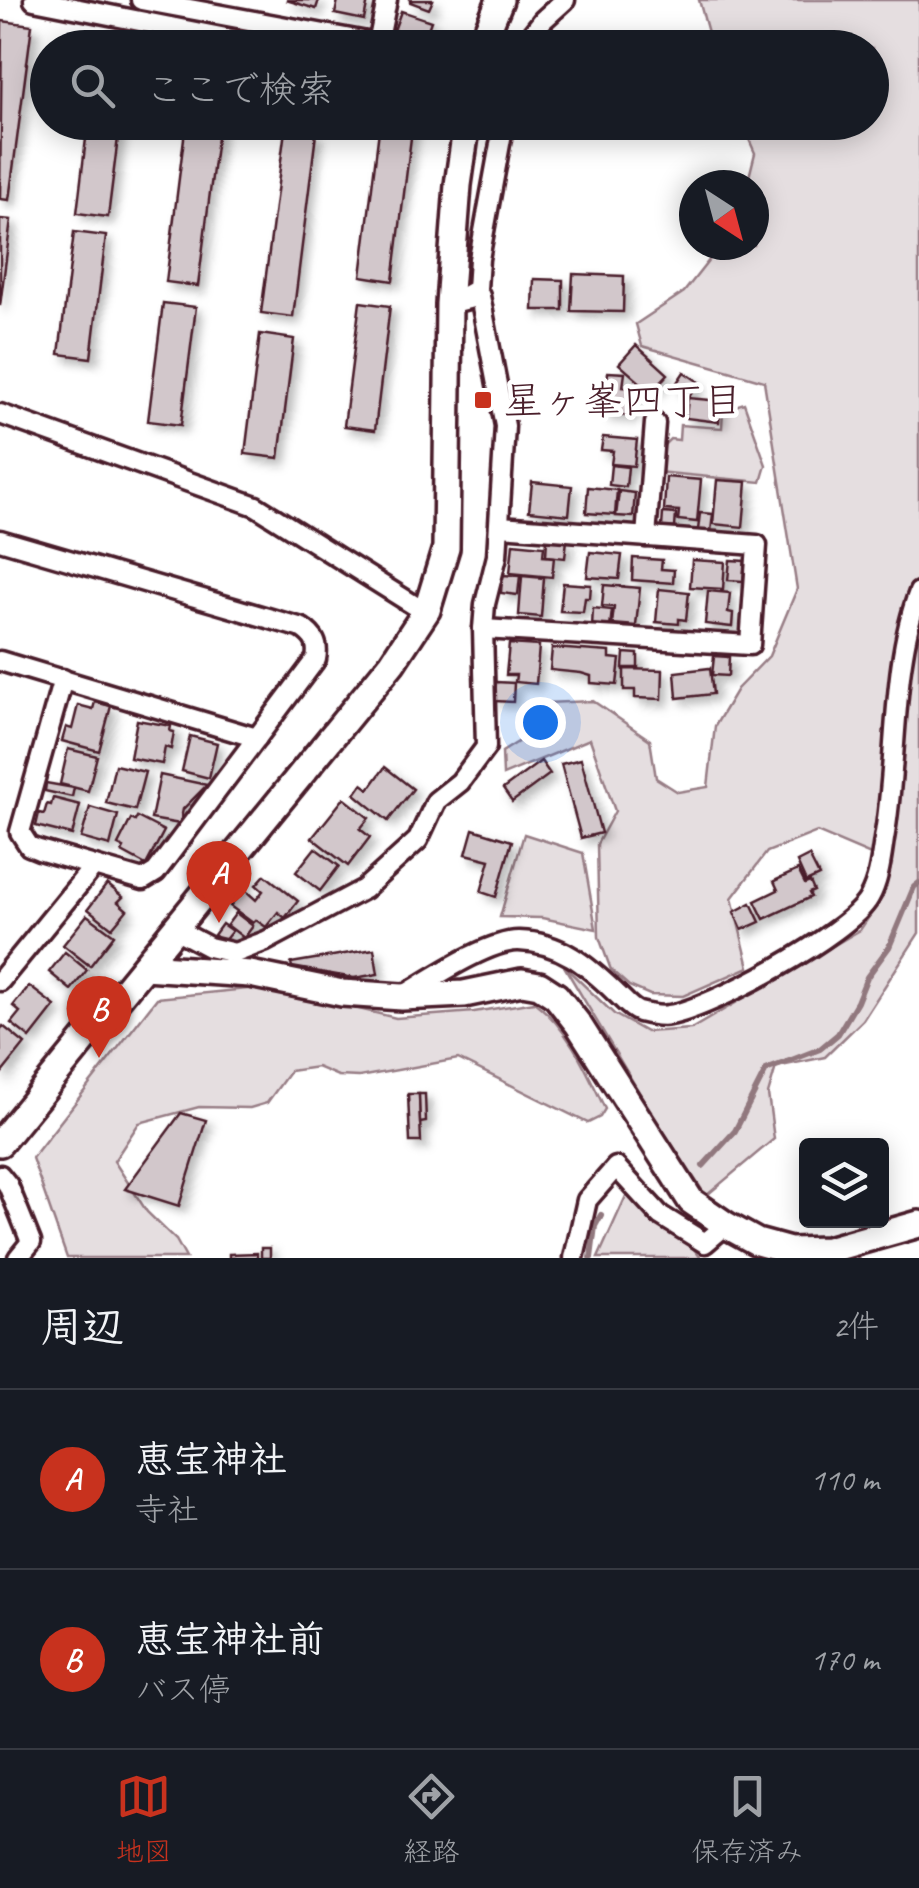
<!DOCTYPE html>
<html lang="ja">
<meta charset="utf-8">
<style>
:root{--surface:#171b24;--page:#20242c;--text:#f1f3f6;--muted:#9ea1a6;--line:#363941;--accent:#c8321e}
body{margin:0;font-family:Caveat,"Klee One",sans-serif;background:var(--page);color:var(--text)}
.controls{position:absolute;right:30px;bottom:30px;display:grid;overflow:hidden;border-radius:10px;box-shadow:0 5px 25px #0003}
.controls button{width:90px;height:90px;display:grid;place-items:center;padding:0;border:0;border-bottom:2px solid var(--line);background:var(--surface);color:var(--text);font:50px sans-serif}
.compass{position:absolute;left:679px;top:170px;width:90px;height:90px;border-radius:50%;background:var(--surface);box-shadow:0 5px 25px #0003;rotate:144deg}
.you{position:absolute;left:540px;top:722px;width:35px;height:35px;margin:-25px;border:8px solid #fff;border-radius:50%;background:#1a73e8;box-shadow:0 0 0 15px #1a73e833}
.badge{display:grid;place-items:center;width:65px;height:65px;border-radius:50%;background:var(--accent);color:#fff;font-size:32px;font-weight:700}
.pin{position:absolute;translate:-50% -82px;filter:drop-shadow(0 2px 5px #0008)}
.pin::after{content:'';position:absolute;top:52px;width:35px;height:30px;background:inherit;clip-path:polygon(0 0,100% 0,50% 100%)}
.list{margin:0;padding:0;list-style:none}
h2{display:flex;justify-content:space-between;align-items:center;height:130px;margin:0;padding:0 40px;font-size:42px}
h2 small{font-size:32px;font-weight:400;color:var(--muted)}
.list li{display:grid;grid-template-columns:65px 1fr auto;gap:30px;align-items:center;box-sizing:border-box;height:180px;padding:0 40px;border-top:2px solid var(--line)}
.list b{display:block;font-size:38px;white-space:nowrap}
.list p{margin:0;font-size:32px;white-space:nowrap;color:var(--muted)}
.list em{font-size:32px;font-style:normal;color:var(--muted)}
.icon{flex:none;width:55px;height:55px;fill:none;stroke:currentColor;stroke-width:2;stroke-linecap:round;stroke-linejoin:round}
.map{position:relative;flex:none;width:919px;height:1258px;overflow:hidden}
.search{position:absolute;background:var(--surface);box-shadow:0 5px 25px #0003;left:30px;right:30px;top:30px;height:110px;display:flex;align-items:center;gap:25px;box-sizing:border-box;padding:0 35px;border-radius:55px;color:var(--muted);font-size:38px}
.sheet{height:490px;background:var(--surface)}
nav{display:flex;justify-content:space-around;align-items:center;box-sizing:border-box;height:140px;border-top:2px solid var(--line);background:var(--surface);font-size:28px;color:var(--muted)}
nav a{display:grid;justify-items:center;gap:5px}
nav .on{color:var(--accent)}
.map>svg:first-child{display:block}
.green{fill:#e5dee0;stroke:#987e86;stroke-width:2.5}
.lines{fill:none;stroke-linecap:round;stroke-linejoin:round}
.stream{stroke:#91787e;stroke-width:6}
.building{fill:#d2c7cb;stroke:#4a1f2b;stroke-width:2.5;filter:url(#shadow)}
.street-casing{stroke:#4a1f2b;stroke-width:25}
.secondary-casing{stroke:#4a1f2b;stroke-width:32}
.street{stroke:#fff;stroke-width:18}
.secondary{stroke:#fff;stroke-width:25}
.poi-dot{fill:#c8321e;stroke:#fff;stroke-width:4}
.labels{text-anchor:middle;stroke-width:9;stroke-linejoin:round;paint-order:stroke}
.poi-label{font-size:40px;fill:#4a1f2b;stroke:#fff;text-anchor:start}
</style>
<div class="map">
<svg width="919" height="1258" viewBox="0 0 919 1258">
<defs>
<filter id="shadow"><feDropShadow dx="6" dy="6" stdDeviation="5" flood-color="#0004"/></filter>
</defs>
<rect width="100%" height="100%" fill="#fff"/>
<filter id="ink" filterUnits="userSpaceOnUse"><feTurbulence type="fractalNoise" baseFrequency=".01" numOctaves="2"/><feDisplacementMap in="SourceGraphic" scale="20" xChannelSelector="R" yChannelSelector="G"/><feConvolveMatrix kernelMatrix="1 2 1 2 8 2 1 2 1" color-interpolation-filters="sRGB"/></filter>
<g filter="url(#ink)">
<g class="green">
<polygon points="699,0 919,0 919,933 863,1020 825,1057 776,1067 768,1094 774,1139 706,1196 652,1114 564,966 614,1014 646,1032 691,1029 860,930 882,898 892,864 817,832 767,852 732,898 749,967 683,996 650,995 629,986 611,970 599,937 597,844 615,811 590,739 503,775 502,752 529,735 545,703 593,701 650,740 656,778 678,792 708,787 715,726 737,689 769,656 797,589 764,381 642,346 636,324 684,292 721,245 754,245 754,185 747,185 755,153 742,123 872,122 872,48 712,47"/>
<polygon points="744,403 766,465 761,482 657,472 659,450 670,439 679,440 680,425 722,428 723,410"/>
<polygon points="524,834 583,853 596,929 542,918 500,917"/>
<path d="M268,987L396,1018L474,1012L534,1002C568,1027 587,1071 605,1109L600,1117L588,1123L458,1059L359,1077L338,1076L317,1067L290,1071L267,1103L250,1108L199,1107L139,1123L114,1161L147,1212L176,1240L186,1258H67L32,1158L157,998Z"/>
<polygon points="635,1176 701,1258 598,1258"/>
</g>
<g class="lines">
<g class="stream">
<polyline points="703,1166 735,1131 766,1070 820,1049 838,1034 857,1002 867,977 889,947 914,887 919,883"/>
<polyline points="591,1258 595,1226 601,1215"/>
</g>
</g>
<g class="building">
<polygon points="286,0 319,0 316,9"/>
<polygon points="338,0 368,0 364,20 335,14"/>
<polygon points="410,0 433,0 429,9 410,2"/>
<polygon points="401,11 431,21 422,46 392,36"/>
<polygon points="2,21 32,25 9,200 0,199"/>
<polygon points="99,42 130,45 129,48 98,48"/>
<polygon points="88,122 120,122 108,217 77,213"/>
<polygon points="186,122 219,122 198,286 166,282"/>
<polygon points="380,122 413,122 393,281 361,276"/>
<polygon points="285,130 316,134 293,317 261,313"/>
<polygon points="0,219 11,220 0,306"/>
<polygon points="74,232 106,236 91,358 59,354"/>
<polygon points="573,274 624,276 623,312 571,311"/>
<polygon points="534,279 563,280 563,310 533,310"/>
<polygon points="360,302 390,306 375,430 344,426"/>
<polygon points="163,303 196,307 181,425 148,421"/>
<polygon points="260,334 294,339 279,458 245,454"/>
<polygon points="636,345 668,374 651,392 619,364"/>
<polygon points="608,372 625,373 623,387 635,388 632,416 604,414"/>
<polygon points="684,372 699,382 689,397 674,387"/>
<polygon points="688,398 721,401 719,422 686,418"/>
<polygon points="603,437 637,440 634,466 611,464 613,451 601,450"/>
<polygon points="611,465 628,467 626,487 609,485"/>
<polygon points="666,477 701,480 697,522 678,520 679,511 664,510"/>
<polygon points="717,480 747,482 743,527 713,524"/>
<polygon points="532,482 572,486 569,515 529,511"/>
<polygon points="588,487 617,490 615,515 586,513"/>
<polygon points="619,491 635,493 633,517 616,516"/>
<polygon points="663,513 676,514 675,528 662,527"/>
<polygon points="700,513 713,514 711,532 698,530"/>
<polygon points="547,538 567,540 565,558 546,556"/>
<polygon points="513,543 544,546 543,556 554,557 552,577 510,573"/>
<polygon points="590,552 622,555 619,579 587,577"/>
<polygon points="633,558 662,560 661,569 674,570 673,583 632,580"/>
<polygon points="692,560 725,562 723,589 690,587"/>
<polygon points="730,560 745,561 743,581 728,580"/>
<polygon points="502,575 520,576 518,595 501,593"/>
<polygon points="522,576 544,578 541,617 519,615"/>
<polygon points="563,583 591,585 590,598 585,598 583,612 560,611"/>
<polygon points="604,585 640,588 636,626 612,624 614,607 602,606"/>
<polygon points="659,589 689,592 686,620 679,619 679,624 656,622"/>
<polygon points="708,591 730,593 728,612 733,613 732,627 705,624"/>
<polygon points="593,608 612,610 610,628 592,627"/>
<polygon points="509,644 539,646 536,684 515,682 516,675 506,675"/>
<polygon points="552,648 610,652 610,658 620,659 617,685 591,683 591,676 581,673 550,670"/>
<polygon points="624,653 638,654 638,668 623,668"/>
<polygon points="714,656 729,657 728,676 712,675"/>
<polygon points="710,668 713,694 677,698 675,672"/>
<polygon points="624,669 663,670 662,699 635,698 635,690 624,690"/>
<polygon points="496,682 514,683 513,702 495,701"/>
<polygon points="95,702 111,706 99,751 62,741 66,727 72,729 78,705 93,709"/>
<polygon points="137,720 171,726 170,731 174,732 171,749 165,747 162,764 130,758"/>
<polygon points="190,736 217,743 209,778 182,771"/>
<polygon points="68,749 97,756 88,791 60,784"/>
<polygon points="581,759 601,833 581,838 561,764"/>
<polygon points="541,761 550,774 512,802 503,789"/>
<polygon points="115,765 145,772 135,810 106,803"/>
<polygon points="385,767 413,789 388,821 355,794 362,784 369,789"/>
<polygon points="160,775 207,785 183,809 180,824 151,819"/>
<polygon points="46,783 74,788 72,797 45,791"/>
<polygon points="53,798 80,805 72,835 36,826 39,813 44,814 47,804 51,805"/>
<polygon points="344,798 369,818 360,829 370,837 348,866 312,838"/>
<polygon points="90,807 118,815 110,846 81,838"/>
<polygon points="137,817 164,831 146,865 122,852 124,848 118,845 131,819 135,821"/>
<polygon points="473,829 512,841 496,897 481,892 490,860 466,854"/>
<polygon points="315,848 339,866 320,891 296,872"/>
<polygon points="809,856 819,876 806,882 797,862"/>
<polygon points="798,870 805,884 810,882 814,891 809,893 811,897 764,919 755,901 778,890 774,881"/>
<polygon points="265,875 298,901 285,918 278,912 266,927 256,920 253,923 230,906 244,889 256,900 263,891 256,885"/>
<polygon points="107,884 123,897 118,902 127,910 112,928 88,909"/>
<polygon points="751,903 760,922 742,930 734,912"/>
<polygon points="236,913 253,926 244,938 227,925"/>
<polygon points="87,915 114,935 90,966 63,945"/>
<polygon points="222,924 232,931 223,942 214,935"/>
<polygon points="374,949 378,974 354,978 292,967 291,963"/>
<polygon points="65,952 87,970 71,990 49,972"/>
<polygon points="29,986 55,1006 30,1038 11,1023 20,1012 13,1006"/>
<polygon points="3,1026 25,1044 1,1074 0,1030"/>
<polygon points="408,1094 419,1094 421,1142 410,1142"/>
<polygon points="419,1094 425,1094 426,1122 420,1123"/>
<polygon points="181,1113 206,1120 179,1206 125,1189"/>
<rect x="261" y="1248" width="9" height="10"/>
<polygon points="257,1253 257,1258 229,1258 229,1254"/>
</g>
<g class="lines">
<g class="street-casing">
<g id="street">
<polyline points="34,0 276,48"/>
<polyline points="141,0 378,44 387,0"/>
<polyline points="521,48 543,20 565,0"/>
<polyline points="463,297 477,289 479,259 504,122"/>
<polyline points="0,414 256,506 425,612"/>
<polyline points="646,537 655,423"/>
<path d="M0,540L302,628C314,636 319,644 316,659L156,872L143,880L39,850L29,846L20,832L63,679"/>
<polyline points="483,629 750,645 757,545 500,526"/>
<polyline points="0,661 257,738"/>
<polyline points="175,929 209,947 235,953 266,941 364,889 418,840 436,801 460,782 486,747 483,629 485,604 497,556 505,426 480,296 449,304"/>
<polyline points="0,981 94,866"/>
<path d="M404,995C431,979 489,940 519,941C560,942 587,965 616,993C623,999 630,1009 639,1012C647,1014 661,1017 669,1015C710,1009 849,934 869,898C879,880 881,859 884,839C898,762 891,665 919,592"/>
<polyline points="0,1175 8,1185 31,1242 18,1258"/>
<polyline points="574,1258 587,1200 616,1167 660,1215 705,1243 726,1225"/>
</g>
</g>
<g class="secondary-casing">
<g id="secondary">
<polyline points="480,48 500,0"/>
<polyline points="144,967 250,974 342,993 402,997 464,994 522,982 539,985 556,996 578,1024 691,1201 726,1225 757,1242 790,1251 827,1250 919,1224"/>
<polyline points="0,1143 392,663 427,610 446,548 449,304 458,185 467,122"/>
</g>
</g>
<use href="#street" class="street"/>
<use href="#secondary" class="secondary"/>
</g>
</g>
<rect class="poi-dot" x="473" y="390" width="20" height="20" rx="5"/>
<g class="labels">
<g class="poi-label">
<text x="503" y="414">星ヶ峯四丁目</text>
</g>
</g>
</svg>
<div class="controls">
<button><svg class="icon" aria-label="layers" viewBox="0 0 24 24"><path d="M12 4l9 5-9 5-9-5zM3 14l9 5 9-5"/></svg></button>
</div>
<svg class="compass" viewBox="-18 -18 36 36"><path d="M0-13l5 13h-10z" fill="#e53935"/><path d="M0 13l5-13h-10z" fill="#9ea1a6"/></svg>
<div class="you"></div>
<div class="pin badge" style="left:219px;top:923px">A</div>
<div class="pin badge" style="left:99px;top:1058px">B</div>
<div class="search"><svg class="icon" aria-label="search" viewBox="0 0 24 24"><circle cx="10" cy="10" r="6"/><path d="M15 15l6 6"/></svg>ここで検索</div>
</div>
<section class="sheet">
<h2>周辺<small>2件</small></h2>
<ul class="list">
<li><span class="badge">A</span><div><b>恵宝神社</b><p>寺社</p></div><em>110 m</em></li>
<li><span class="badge">B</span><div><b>恵宝神社前</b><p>バス停</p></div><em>170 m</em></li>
</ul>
</section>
<nav>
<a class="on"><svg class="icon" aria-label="map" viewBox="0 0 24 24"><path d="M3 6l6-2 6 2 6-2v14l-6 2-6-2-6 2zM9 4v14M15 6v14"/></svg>地図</a>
<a><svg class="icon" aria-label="directions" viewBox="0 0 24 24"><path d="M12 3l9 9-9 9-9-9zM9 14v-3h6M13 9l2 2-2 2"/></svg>経路</a>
<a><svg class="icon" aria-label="saved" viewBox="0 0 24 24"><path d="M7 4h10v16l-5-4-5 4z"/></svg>保存済み</a>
</nav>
